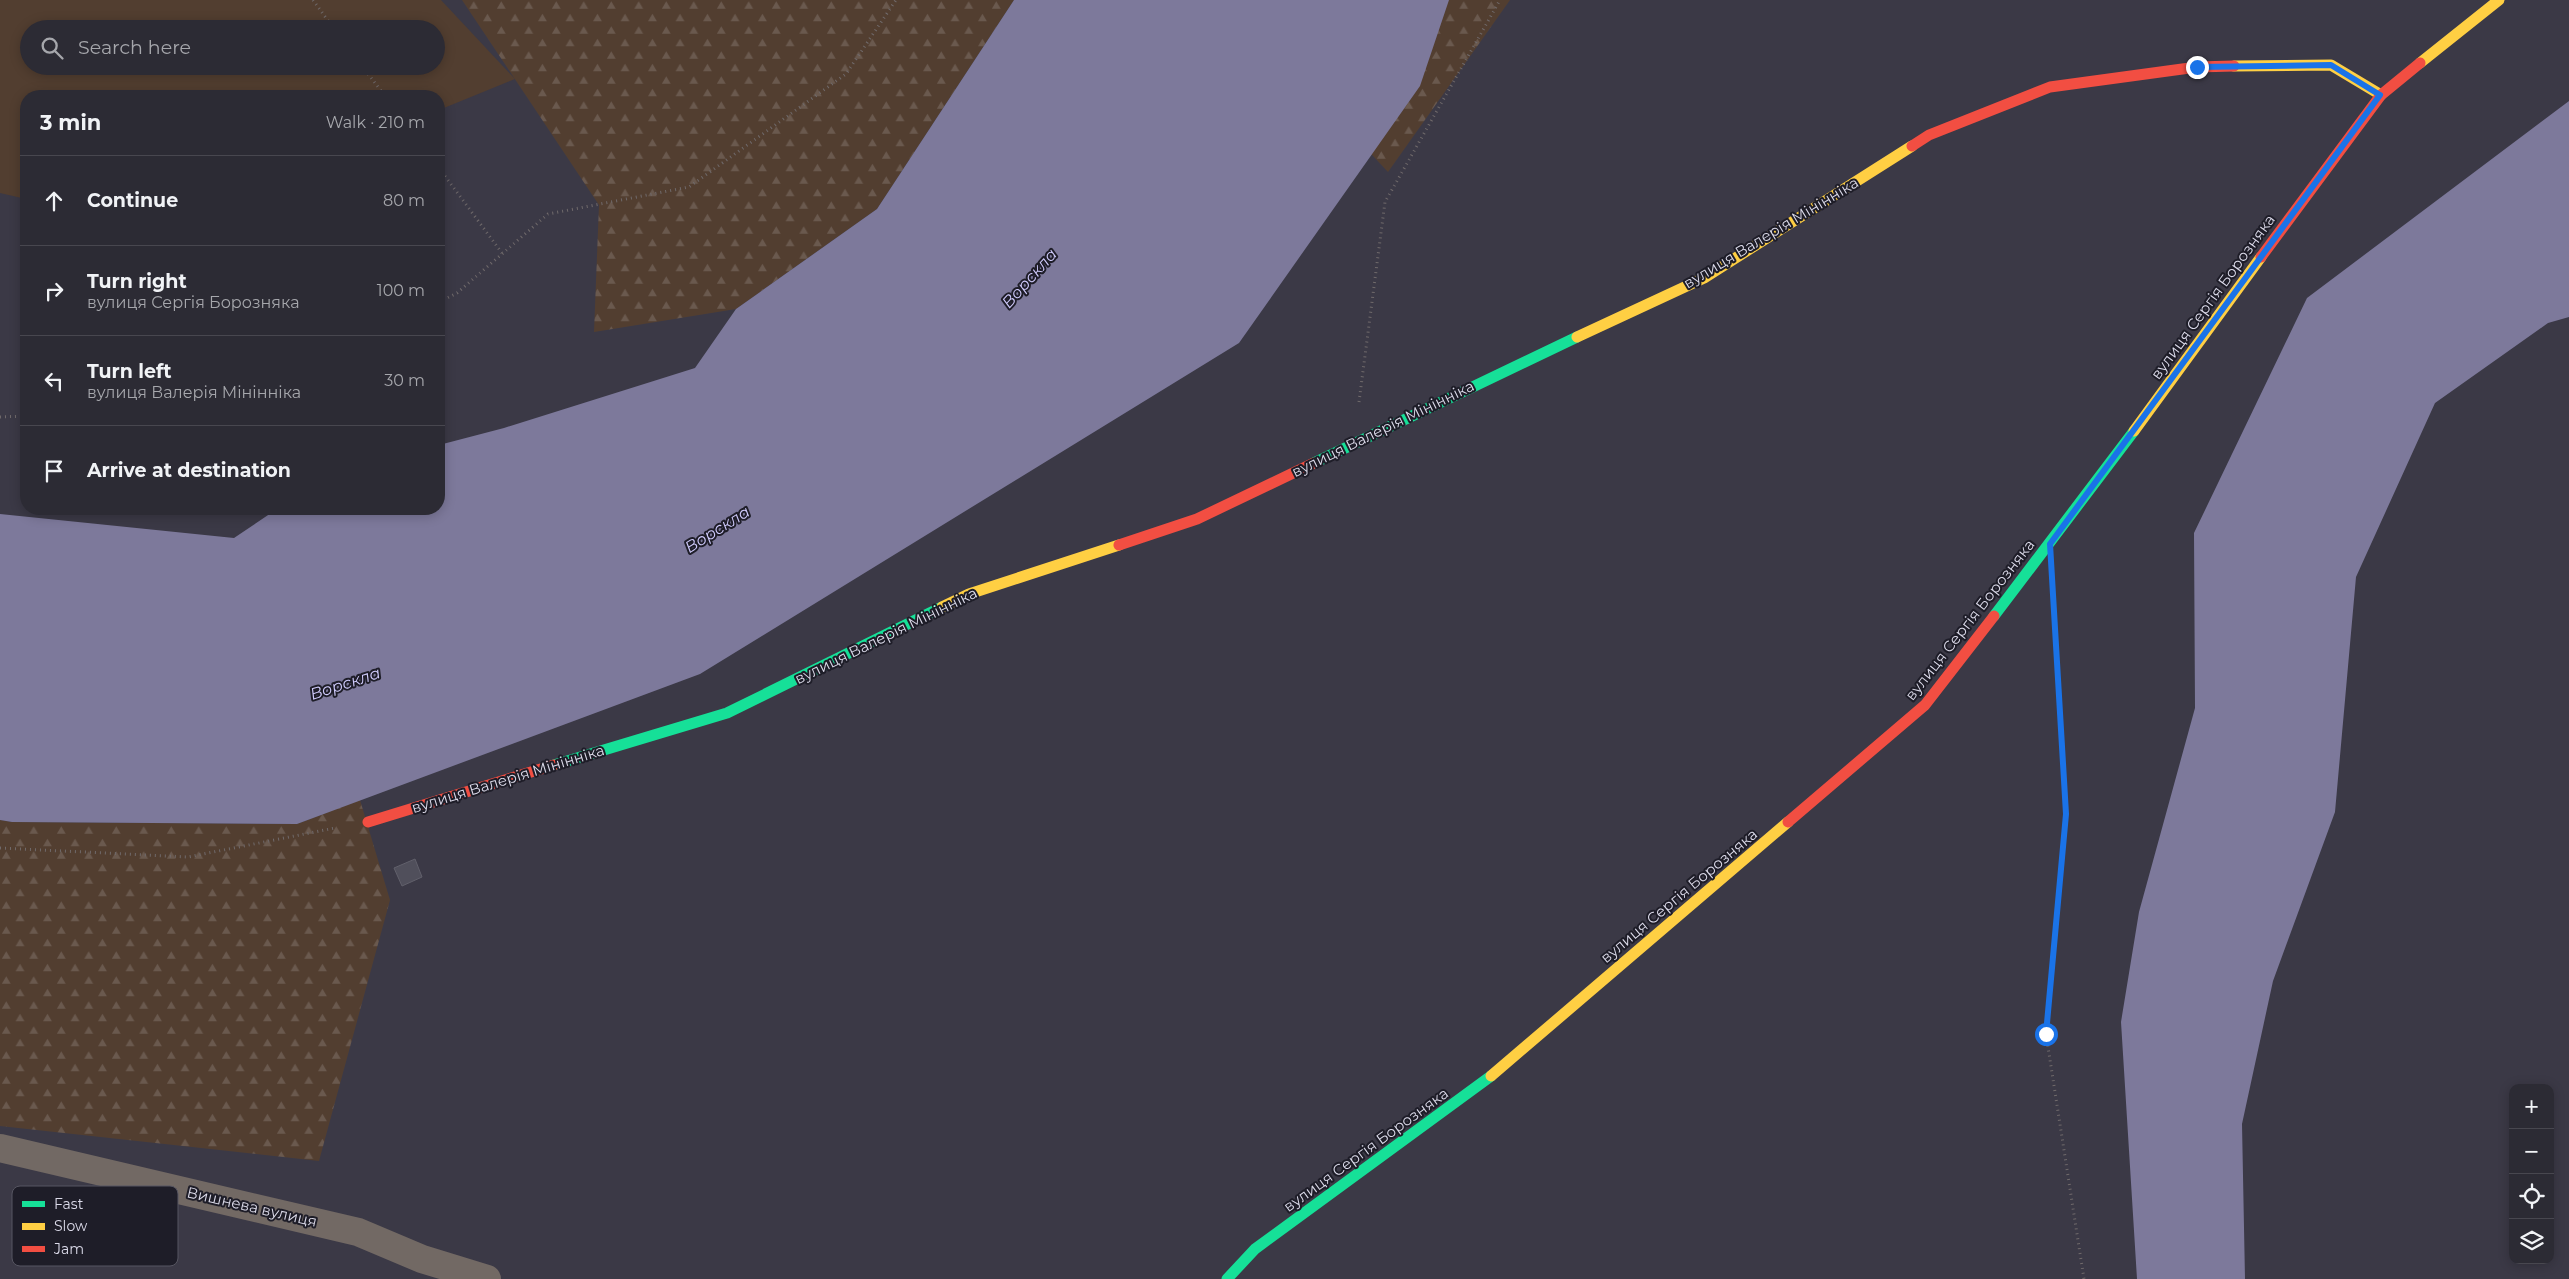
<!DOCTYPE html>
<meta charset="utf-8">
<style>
:root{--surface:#2c2b34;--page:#383740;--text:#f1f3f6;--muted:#a6a7ac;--line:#48474f}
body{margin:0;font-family:Montserrat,sans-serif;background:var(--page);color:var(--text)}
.controls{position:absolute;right:15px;bottom:15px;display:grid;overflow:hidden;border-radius:10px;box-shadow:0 2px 12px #0003}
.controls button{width:45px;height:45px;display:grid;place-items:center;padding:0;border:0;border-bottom:1px solid var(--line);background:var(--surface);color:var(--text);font:25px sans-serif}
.stop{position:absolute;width:15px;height:15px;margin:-11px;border:4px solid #1a73e8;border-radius:50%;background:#fff}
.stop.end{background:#1a73e8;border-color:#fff;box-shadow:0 1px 5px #0008}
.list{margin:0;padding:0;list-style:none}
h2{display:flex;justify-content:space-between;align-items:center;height:65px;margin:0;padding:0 20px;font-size:21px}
h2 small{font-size:16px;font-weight:400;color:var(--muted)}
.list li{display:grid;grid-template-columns:32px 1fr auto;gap:15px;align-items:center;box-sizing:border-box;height:90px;padding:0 20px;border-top:1px solid var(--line)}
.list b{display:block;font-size:19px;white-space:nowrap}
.list p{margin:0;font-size:16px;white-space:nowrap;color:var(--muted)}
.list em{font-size:16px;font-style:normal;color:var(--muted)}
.icon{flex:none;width:28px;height:28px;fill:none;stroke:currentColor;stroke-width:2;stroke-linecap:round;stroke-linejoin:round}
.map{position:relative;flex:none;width:2569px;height:1279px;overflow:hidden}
.search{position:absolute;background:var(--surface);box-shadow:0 2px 12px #0003;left:20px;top:20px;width:425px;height:55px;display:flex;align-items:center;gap:12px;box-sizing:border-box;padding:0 18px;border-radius:28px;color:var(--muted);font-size:19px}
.panel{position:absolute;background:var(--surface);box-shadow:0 2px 12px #0003;left:20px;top:90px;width:425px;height:425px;border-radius:20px}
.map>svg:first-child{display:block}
.green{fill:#523e30;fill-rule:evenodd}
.forest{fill:url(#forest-firs)}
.water{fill:#7d799b}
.building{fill:#504f5b;stroke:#61606b}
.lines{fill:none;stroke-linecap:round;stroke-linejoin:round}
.path{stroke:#706a6b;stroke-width:3;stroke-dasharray:1 4;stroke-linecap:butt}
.street{stroke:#726964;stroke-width:28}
.fast{stroke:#16e098;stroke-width:11}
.slow{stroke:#ffcf43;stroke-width:11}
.jam{stroke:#f24e42;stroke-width:11}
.route{stroke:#1a73e8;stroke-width:6}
.labels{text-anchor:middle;stroke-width:4;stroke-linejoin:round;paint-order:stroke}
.street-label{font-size:15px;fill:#dcdbea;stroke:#1e1d28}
.water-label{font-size:16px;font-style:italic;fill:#d0cbfc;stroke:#1e1d28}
.key{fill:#1e1d28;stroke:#575662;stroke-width:1}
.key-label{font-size:14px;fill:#dcdbea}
</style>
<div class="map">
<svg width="2569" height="1279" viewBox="0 0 2569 1279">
<defs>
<pattern id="forest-firs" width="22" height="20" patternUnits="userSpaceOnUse" patternTransform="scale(1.25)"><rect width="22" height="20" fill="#523e30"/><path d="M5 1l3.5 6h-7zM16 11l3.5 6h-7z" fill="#6a594e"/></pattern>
</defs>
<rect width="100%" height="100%" fill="#3b3946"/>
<path class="green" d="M0,0H441L515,79L439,110V96H26V199L0,193ZM29,29H436V66H29Z"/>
<g class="forest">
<polygon points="462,0 1014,0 877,209 736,309 594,332 599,205"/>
<polygon points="1421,0 1510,0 1388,172 1345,126"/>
<polygon points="360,800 390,900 319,1161 0,1126 0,820 12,822 297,824"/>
</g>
<g class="water">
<polygon points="1014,0 1449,0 1420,86 1239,343 700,674 297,824 12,822 0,820 0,514 234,538 277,509 439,509 439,445 504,428 695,368 736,309 877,209"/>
<polygon points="2569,101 2569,317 2548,323 2435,403 2356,577 2335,812 2273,981 2242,1124 2245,1279 2137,1279 2121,1022 2139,912 2195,708 2194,533 2307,298"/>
</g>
<polygon class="building" points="415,859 422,877 402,886 394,868"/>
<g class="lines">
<g class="path">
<polyline points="313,0 334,29"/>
<polyline points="362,66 385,96"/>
<polyline points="439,168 502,253"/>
<polyline points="439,302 457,293 548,214 689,187 846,74 896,0"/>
<polyline points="1359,402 1385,202 1500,0"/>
<polyline points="0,417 26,416"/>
<polyline points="2053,597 2066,814 2046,1034 2084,1279"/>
<polyline points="0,848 188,857 335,828"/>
</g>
<polyline class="street" points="0,1148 358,1232 422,1259 487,1279"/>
<g class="fast">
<polyline points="1314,463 1577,337"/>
<polyline points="1994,616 2134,431"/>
<polyline points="554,765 727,713 942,607"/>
<polyline points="1227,1279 1255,1249 1491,1076"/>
</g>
<g class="slow">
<polyline points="2420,63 2499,0"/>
<polyline points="2234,66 2331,65 2381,95"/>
<polyline points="1577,337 1704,278 1912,146"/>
<polyline points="2134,431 2261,257"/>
<polyline points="942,607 969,594 1119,545"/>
<polyline points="1491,1076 1788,822"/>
</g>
<g class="jam">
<polyline points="1912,146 1929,135 2050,87 2197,67 2234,66"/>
<polyline points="2261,257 2381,95 2420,63"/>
<polyline points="1119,545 1197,519 1314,463"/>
<polyline points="368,822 554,765"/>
<polyline points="1788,822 1925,705 1994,616"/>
</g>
</g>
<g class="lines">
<polyline class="route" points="2046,1034 2066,814 2050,544 2380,95 2331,65 2197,67"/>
</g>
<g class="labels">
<g class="street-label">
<text transform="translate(1771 233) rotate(-31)" y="5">вулиця Валерія Мінінніка</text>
<text transform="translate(2213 297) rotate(-54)" y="5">вулиця Сергія Борозняка</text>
<text transform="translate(1383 429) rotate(-26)" y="5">вулиця Валерія Мінінніка</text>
<text transform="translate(1970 620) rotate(-52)" y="5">вулиця Сергія Борозняка</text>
<text transform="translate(886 636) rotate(-26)" y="5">вулиця Валерія Мінінніка</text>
<text transform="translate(508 779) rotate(-17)" y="5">вулиця Валерія Мінінніка</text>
<text transform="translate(1679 896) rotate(-40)" y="5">вулиця Сергія Борозняка</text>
<text transform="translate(1366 1150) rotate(-36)" y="5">вулиця Сергія Борозняка</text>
<text transform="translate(252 1207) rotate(13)" y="5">Вишнева вулиця</text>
</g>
<g class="water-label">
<text transform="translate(1029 278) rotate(-48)" y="6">Ворскла</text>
<text transform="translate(717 529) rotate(-32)" y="6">Ворскла</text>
<text transform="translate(345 683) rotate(-18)" y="6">Ворскла</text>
</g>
</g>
<rect x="12" y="1186" width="166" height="80" rx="8" class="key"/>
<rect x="22" y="1201" width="23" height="6" fill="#16e098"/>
<rect x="22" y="1223" width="23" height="7" fill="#ffcf43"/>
<rect x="22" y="1246" width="23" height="6" fill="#f24e42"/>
<g class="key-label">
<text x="54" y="1209">Fast</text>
<text x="54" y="1231">Slow</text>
<text x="54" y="1254">Jam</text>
</g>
</svg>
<div class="controls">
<button>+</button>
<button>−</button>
<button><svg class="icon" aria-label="locate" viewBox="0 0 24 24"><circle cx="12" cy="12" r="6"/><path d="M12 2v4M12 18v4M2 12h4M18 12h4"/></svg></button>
<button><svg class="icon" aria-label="layers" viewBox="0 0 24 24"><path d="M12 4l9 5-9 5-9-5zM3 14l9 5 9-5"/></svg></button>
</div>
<div class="stop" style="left:2046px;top:1034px"></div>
<div class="stop end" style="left:2197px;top:67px"></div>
<div class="search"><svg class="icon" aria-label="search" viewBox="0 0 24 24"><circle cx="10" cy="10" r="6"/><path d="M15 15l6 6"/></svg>Search here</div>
<section class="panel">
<h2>3 min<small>Walk · 210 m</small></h2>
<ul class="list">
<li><svg class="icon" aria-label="ahead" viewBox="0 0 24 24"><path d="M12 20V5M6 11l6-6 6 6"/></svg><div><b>Continue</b></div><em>80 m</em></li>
<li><svg class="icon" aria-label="right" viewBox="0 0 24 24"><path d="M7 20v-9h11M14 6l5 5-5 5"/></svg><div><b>Turn right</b><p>вулиця Сергія Борозняка</p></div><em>100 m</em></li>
<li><svg class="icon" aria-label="left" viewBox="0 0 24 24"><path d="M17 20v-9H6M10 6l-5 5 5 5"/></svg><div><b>Turn left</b><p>вулиця Валерія Мінінніка</p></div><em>30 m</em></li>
<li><svg class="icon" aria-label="arrive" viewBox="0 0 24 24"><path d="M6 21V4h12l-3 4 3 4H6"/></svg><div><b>Arrive at destination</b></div></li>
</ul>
</section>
</div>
